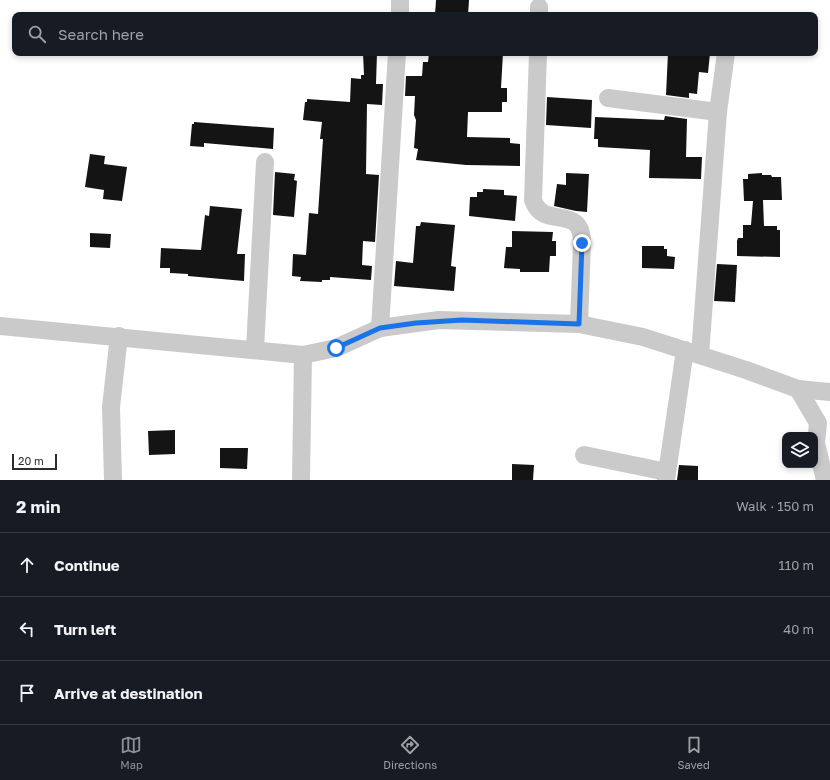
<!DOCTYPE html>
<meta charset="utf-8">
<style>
:root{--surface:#171b24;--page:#20242c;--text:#f1f3f6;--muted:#9ea1a6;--line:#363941;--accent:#8c9099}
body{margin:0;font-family:"Golos Text",sans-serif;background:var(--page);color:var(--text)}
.controls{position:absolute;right:12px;bottom:12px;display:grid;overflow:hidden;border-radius:8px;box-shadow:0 2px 6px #0003}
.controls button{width:36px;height:36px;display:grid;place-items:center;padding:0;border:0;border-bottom:1px solid var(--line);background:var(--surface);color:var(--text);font:20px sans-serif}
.scale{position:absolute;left:12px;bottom:10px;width:45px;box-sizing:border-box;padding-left:4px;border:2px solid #2d2d2d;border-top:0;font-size:11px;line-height:14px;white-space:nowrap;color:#2d2d2d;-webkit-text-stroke:3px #fff;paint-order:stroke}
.stop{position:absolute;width:12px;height:12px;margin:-9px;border:3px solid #1a73e8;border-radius:50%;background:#fff}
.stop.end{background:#1a73e8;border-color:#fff;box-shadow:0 1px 4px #0008}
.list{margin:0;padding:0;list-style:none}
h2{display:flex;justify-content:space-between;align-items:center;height:52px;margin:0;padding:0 16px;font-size:17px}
h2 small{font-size:13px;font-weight:400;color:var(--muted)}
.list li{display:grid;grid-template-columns:26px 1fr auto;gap:12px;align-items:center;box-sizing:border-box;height:64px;padding:0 16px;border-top:1px solid var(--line)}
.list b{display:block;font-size:15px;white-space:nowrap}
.list em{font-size:13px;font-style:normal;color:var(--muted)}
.icon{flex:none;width:22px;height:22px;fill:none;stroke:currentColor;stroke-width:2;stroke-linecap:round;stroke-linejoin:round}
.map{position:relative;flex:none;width:830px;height:480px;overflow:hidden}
.search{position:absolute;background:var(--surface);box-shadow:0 2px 6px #0003;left:12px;right:12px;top:12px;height:44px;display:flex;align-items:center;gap:10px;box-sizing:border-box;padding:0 14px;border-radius:8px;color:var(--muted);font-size:15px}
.sheet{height:244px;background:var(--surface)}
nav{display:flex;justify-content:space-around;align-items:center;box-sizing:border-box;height:56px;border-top:1px solid var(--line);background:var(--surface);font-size:11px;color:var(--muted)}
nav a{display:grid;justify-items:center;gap:2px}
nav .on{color:var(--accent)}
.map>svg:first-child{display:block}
.building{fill:#141414}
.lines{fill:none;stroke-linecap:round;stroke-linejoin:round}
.street{stroke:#cacaca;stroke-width:18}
.route{stroke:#1a73e8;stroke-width:5}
</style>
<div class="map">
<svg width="830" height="480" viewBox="0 0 830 480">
<rect width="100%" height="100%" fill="#fff"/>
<g class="building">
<polygon points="436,0 469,0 468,15 435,15"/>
<polygon points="363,53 377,53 376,84 383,84 382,105 367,104 366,174 379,175 375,242 363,241 362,265 372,266 371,280 330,277 330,280 322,280 322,282 300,281 301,277 292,276 293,254 306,255 309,213 318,214 323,139 320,139 322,122 303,120 305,102 307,102 307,99 350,102 351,78 361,79 361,75 364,75"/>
<polygon points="429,53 503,53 501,88 507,88 507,102 502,102 502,112 468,112 467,137 510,138 510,143 520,144 520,166 466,165 416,160 418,149 414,148 416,120 414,115 415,96 405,96 406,76 422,76 423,62 428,62"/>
<polygon points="668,53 710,53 708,73 699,72 697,94 689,93 689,98 666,95"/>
<polygon points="547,97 592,100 591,128 546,125"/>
<polygon points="665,116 687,119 686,157 702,157 701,179 649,178 650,150 598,147 598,139 594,139 595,117 664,120"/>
<polygon points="194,122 274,128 273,149 204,143 204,147 190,146 192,124 194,124"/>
<polygon points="90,154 105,156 104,164 127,167 122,201 103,199 104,190 85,187"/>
<polygon points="275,172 295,174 294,180 297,181 294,217 273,215"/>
<polygon points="566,173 589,174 587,212 576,211 554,206 557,184 566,185"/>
<polygon points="762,173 762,175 771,175 772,177 781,177 782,200 763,200 764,226 777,226 777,230 780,230 780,257 737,256 737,241 738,238 743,238 743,225 751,225 753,201 744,201 743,179 748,179 748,174"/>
<polygon points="483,189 504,190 504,195 517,196 515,221 469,216 470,197 477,197 477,192 483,192"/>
<polygon points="210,206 242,209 237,254 245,254 244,281 188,276 188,274 170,273 170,268 160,268 161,248 201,250 205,215 209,216"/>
<polygon points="421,222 455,225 451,266 456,267 454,291 394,286 396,261 413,263 416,226 420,226"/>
<polygon points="512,231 553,232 552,241 556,241 556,256 550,256 549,272 520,272 520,269 504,268 506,247 512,247"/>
<polygon points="90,233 111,234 110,248 90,247"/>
<polygon points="642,246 664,246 664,249 667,249 667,256 675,257 674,269 642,268"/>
<polygon points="717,264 737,265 735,302 714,301"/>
<polygon points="175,430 175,454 149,455 148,431"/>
<polygon points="220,448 248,448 247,469 220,468"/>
<polygon points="512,464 534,465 533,480 512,480"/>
<polygon points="679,465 698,466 698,480 677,480"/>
</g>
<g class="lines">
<g class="street">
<polyline points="400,15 400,0"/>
<polyline points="539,15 539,7"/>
<path d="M538,53L533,200C543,231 582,202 582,243L579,324"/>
<polyline points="608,98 718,112"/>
<polyline points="0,326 303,355 336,348 380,328 439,320 579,324 643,337 746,370 798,389 818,423 816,443 825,480"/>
<polyline points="380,328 397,53"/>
<polyline points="255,349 265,162"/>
<polyline points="700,355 718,112 726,53"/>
<polyline points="798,389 830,392"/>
<polyline points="584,455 667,472"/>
<polyline points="113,480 111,407 119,336"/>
<polyline points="301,480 303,355"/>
<polyline points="666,480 685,350"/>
</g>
</g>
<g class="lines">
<polyline class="route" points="336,348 380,328 416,323 462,320 579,324 582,243"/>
</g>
</svg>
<div class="controls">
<button><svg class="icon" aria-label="layers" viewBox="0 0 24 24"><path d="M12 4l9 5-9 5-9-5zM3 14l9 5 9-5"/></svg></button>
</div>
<div class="scale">20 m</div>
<div class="stop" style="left:336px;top:348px"></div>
<div class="stop end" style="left:582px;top:243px"></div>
<div class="search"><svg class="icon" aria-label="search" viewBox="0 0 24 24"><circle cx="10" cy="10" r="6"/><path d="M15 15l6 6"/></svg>Search here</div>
</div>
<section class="sheet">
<h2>2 min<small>Walk · 150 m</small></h2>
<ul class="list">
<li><svg class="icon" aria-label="ahead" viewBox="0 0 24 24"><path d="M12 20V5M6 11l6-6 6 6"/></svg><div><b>Continue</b></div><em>110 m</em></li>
<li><svg class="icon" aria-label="left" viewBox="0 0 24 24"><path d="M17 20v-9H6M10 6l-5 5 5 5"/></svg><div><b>Turn left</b></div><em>40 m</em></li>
<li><svg class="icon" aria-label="arrive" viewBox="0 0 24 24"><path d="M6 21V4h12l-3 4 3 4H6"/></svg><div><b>Arrive at destination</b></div></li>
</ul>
</section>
<nav>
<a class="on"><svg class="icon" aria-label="map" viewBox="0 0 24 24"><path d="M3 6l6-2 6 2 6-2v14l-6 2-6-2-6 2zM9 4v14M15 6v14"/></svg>Map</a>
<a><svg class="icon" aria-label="directions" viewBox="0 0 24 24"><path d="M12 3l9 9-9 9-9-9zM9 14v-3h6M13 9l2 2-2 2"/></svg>Directions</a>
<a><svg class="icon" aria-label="saved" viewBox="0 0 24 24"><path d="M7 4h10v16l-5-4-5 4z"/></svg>Saved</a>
</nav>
